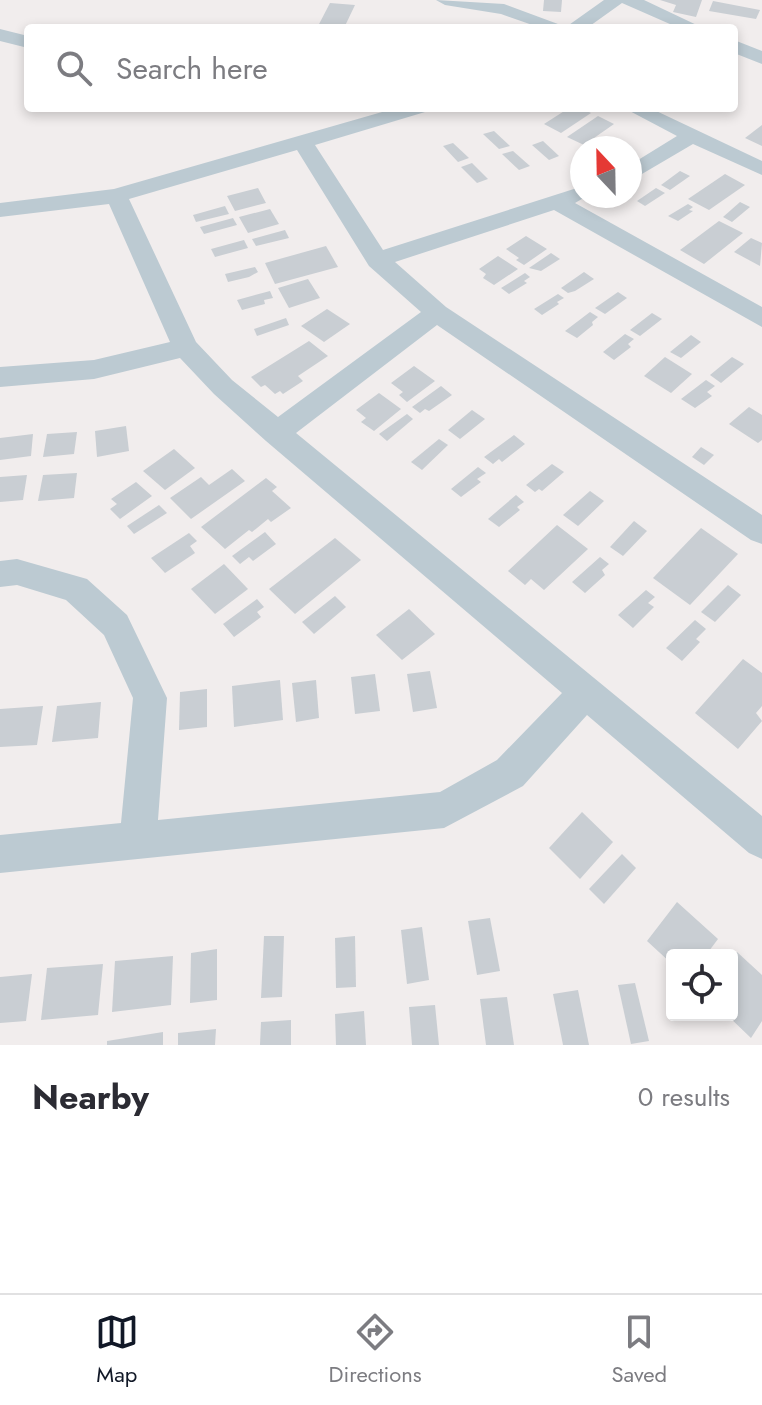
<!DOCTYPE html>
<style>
:root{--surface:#fff;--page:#f2f2f3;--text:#2b2b33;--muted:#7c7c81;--line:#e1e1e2;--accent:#111827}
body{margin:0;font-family:Jost,sans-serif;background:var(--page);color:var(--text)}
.controls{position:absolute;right:24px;bottom:24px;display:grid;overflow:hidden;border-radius:8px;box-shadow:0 4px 12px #0003}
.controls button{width:72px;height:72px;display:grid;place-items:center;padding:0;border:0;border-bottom:2px solid var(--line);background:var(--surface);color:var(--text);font:40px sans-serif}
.compass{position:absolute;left:570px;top:136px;width:72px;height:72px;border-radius:50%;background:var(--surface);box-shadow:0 4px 12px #0003;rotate:338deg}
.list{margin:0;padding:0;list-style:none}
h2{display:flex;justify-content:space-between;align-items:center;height:104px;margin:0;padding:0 32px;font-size:34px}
h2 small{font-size:26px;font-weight:400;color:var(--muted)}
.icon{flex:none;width:44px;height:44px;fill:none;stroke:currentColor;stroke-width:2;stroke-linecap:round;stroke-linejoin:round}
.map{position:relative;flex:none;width:762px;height:1045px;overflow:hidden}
.search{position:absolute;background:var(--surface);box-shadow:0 4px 12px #0003;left:24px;right:24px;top:24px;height:88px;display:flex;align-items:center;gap:20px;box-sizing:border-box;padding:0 28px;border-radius:8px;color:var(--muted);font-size:30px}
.sheet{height:248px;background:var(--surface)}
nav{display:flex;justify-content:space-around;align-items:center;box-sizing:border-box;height:112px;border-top:2px solid var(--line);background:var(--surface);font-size:22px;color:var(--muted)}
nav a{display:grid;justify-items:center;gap:4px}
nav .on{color:var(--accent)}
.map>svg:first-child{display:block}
.building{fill:#c9ced3}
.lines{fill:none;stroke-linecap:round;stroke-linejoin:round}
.minor{fill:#bccad2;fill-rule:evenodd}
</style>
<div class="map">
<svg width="762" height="1045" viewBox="0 0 762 1045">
<rect width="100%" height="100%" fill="#f1eded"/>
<g class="building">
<polygon points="544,0 562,0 561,12 543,11"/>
<polygon points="660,0 702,0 696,17 673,12 676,5"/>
<polygon points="713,1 760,10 756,19 709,11"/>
<polygon points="330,3 355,5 344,28 317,28"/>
<polygon points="569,108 581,108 591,113 561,133 544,124"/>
<polygon points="598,116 614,124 584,145 567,137"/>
<polygon points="762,125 762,146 745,138"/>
<polygon points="494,131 510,146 499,149 483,134"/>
<polygon points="543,141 559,156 549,160 532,145"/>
<polygon points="453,143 469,158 458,162 443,146"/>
<polygon points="513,151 530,166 519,170 502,154"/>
<polygon points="472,163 488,179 477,183 461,167"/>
<polygon points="680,171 690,176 670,190 661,185"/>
<polygon points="725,174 745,185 709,210 688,199"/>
<polygon points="258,188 266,203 235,211 227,196"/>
<polygon points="656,188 665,193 645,206 637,201"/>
<polygon points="740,202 750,207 732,222 723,217"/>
<polygon points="688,204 693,207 689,210 693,211 678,221 668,216"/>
<polygon points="225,206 229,214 196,222 193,215"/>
<polygon points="270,209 279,224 248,233 239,217"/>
<polygon points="233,218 237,225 204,234 200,227"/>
<polygon points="719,221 743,233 704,264 680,250"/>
<polygon points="285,230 289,238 256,246 252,239"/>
<polygon points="526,236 547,249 524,265 516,260 519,258 506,249"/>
<polygon points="751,238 762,243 760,266 734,252"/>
<polygon points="244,240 248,248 215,257 211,249"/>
<polygon points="326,246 338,267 275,284 265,263"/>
<polygon points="551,253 560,259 541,271 529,268"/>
<polygon points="498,256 518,269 494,285 483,278 486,274 479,269"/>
<polygon points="255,267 258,272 249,277 228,282 225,274"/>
<polygon points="584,272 594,279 575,291 568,293 561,288"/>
<polygon points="525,273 530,277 524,281 527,283 509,294 501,288"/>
<polygon points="308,279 320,298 289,308 278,288"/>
<polygon points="270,291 273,298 264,300 265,304 242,310 237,300"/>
<polygon points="618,292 627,298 605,314 595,308"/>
<polygon points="558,294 564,298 557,302 559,304 542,315 534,309"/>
<polygon points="327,309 350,324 324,342 301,326"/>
<polygon points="590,312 598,317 592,322 593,325 577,338 565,331"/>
<polygon points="652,313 662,319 640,336 630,330"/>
<polygon points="286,318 289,325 257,336 254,329"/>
<polygon points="625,334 634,339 628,344 631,347 614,360 603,352"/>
<polygon points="691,335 701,342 681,358 670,352"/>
<polygon points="309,341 328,356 298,376 303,381 283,394 280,391 275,394 265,385 261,387 251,377"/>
<polygon points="665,357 692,374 671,393 644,376"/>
<polygon points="732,357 744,364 721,383 710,375"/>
<polygon points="414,366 435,381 407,402 399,395 403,392 391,383"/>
<polygon points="706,380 715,386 707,392 712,396 695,408 681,399"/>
<polygon points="441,386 452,395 429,411 425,409 420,413 412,407"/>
<polygon points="379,393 401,409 374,431 361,422 366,418 356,410"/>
<polygon points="749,407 762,415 762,440 758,443 729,424"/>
<polygon points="472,410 485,419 460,439 448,430"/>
<polygon points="407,414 413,419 387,441 379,434"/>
<polygon points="126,426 129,451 97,457 95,431"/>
<polygon points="77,432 74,454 43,457 47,434"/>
<polygon points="33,434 31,456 0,460 0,438"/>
<polygon points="514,435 525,444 502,462 499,459 493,464 484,457"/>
<polygon points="439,439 448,445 422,470 411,462"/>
<polygon points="701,447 714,455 704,465 692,457"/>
<polygon points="174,449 195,468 165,490 143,471"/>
<polygon points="552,464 564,472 542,491 539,489 535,492 526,485"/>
<polygon points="478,467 486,473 477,479 481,482 461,497 451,489"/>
<polygon points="232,469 245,481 191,519 170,498 201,477 209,485"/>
<polygon points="77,473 74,498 38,501 43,475"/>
<polygon points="27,475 23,500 0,502 0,477"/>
<polygon points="266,478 277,487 272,491 291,508 271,522 268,519 252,532 249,530 225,549 201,527"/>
<polygon points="136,482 152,496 120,519 110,509 117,504 111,499"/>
<polygon points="590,491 604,501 578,526 563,515"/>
<polygon points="516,495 524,502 517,507 520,510 499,527 488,519"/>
<polygon points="159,505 167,513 134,534 127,526"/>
<polygon points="634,521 647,531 623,556 610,547"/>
<polygon points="557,525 588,549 544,590 531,579 525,585 508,571"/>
<polygon points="701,528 738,554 690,605 653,578"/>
<polygon points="265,532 276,544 253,561 249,557 240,564 232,556"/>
<polygon points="189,533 197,541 190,546 195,553 165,573 151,558"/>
<polygon points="335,538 361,560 295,614 269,589"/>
<polygon points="600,557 609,564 602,570 605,575 585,593 572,582"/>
<polygon points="224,564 248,589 215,614 191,589"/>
<polygon points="728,585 741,595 715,622 701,612"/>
<polygon points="646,590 655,597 648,603 654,607 633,628 618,615"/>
<polygon points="335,596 346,607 314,634 302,622"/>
<polygon points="257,599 264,607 257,612 261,617 234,637 223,624"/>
<polygon points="409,609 435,634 402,660 376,635"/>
<polygon points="695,620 706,629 696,639 700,642 682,661 666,648"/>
<polygon points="743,659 762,673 762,706 756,713 762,721 738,749 695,713"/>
<polygon points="430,671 437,708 413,712 407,674"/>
<polygon points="375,674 380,711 355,714 351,677"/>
<polygon points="280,680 283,720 234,727 232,686"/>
<polygon points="316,680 319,718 296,722 292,683"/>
<polygon points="207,689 207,727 179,730 180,692"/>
<polygon points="101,702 98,738 52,742 57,706"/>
<polygon points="43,706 37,745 0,747 0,709"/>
<polygon points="582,812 613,842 580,879 549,848"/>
<polygon points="622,854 636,868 604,904 589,889"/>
<polygon points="677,902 718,939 706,955 672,955 672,964 647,941"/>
<polygon points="490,918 500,971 477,975 468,921"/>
<polygon points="422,927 429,980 407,984 401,930"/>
<polygon points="264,936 284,936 282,997 261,998"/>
<polygon points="355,936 356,987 336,988 335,938"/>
<polygon points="217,949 217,1000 190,1003 191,953"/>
<polygon points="737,952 762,975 762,1021 751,1038 727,1015 732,1015 732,959"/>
<polygon points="173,956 171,1005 112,1012 115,961"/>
<polygon points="103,964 98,1015 41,1020 47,968"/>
<polygon points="32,974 26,1021 0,1023 0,977"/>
<polygon points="635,983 649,1041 631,1044 618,985"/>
<polygon points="578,990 589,1045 563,1045 553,994"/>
<polygon points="507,997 514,1045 486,1045 480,999"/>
<polygon points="435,1005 439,1045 412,1045 409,1007"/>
<polygon points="364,1011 366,1045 336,1045 335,1014"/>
<polygon points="291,1020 291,1045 260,1045 261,1022"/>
<polygon points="216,1029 215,1045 178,1045 178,1033"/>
<polygon points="163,1032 163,1045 107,1045 107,1041"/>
</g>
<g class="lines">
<g class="minor">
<polygon points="436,0 504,4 566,27 604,0 644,0 703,28 679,28 622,3 587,28 541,28 501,14 445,5"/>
<polygon points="0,29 28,36 28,48 0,41"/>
<polygon points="734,40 762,51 762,64 734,53"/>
<path d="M396,108H428L425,112L315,145L383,250L577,188L582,189V196H587L575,203L762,307V327L554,210L395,262L446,307L762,515V544L751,540L437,325L296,433L762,816V859L749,853L587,715L523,786L444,828L0,873V835L121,823L133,698L104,635L66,600L17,585L0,587V561L17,559L87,579L127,615L167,698L158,820L440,792L497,760L562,693L266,441L214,394L180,358L94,379L0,387V367L94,360L170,342L109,204L0,217V203L114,189ZM297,150L369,266L421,312L278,417L232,380L196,342L129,199Z"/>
<polygon points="624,108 650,108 762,161 762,175 693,144 630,181 630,165 677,136"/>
</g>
</g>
</svg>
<div class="controls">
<button><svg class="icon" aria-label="locate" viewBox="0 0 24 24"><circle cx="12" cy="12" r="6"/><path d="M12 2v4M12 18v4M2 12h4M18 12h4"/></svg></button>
</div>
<svg class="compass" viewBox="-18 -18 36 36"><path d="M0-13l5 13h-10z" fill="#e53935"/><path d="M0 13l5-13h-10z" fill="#7c7c81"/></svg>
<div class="search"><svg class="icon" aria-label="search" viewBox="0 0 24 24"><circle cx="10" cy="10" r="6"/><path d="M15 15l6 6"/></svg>Search here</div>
</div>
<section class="sheet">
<h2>Nearby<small>0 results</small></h2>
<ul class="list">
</ul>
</section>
<nav>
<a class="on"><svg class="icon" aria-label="map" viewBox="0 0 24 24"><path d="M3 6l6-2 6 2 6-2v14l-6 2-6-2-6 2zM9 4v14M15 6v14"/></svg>Map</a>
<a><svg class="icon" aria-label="directions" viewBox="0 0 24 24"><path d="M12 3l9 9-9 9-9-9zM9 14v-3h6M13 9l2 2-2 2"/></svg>Directions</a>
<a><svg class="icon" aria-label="saved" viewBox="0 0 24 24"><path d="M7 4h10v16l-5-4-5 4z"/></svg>Saved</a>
</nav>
